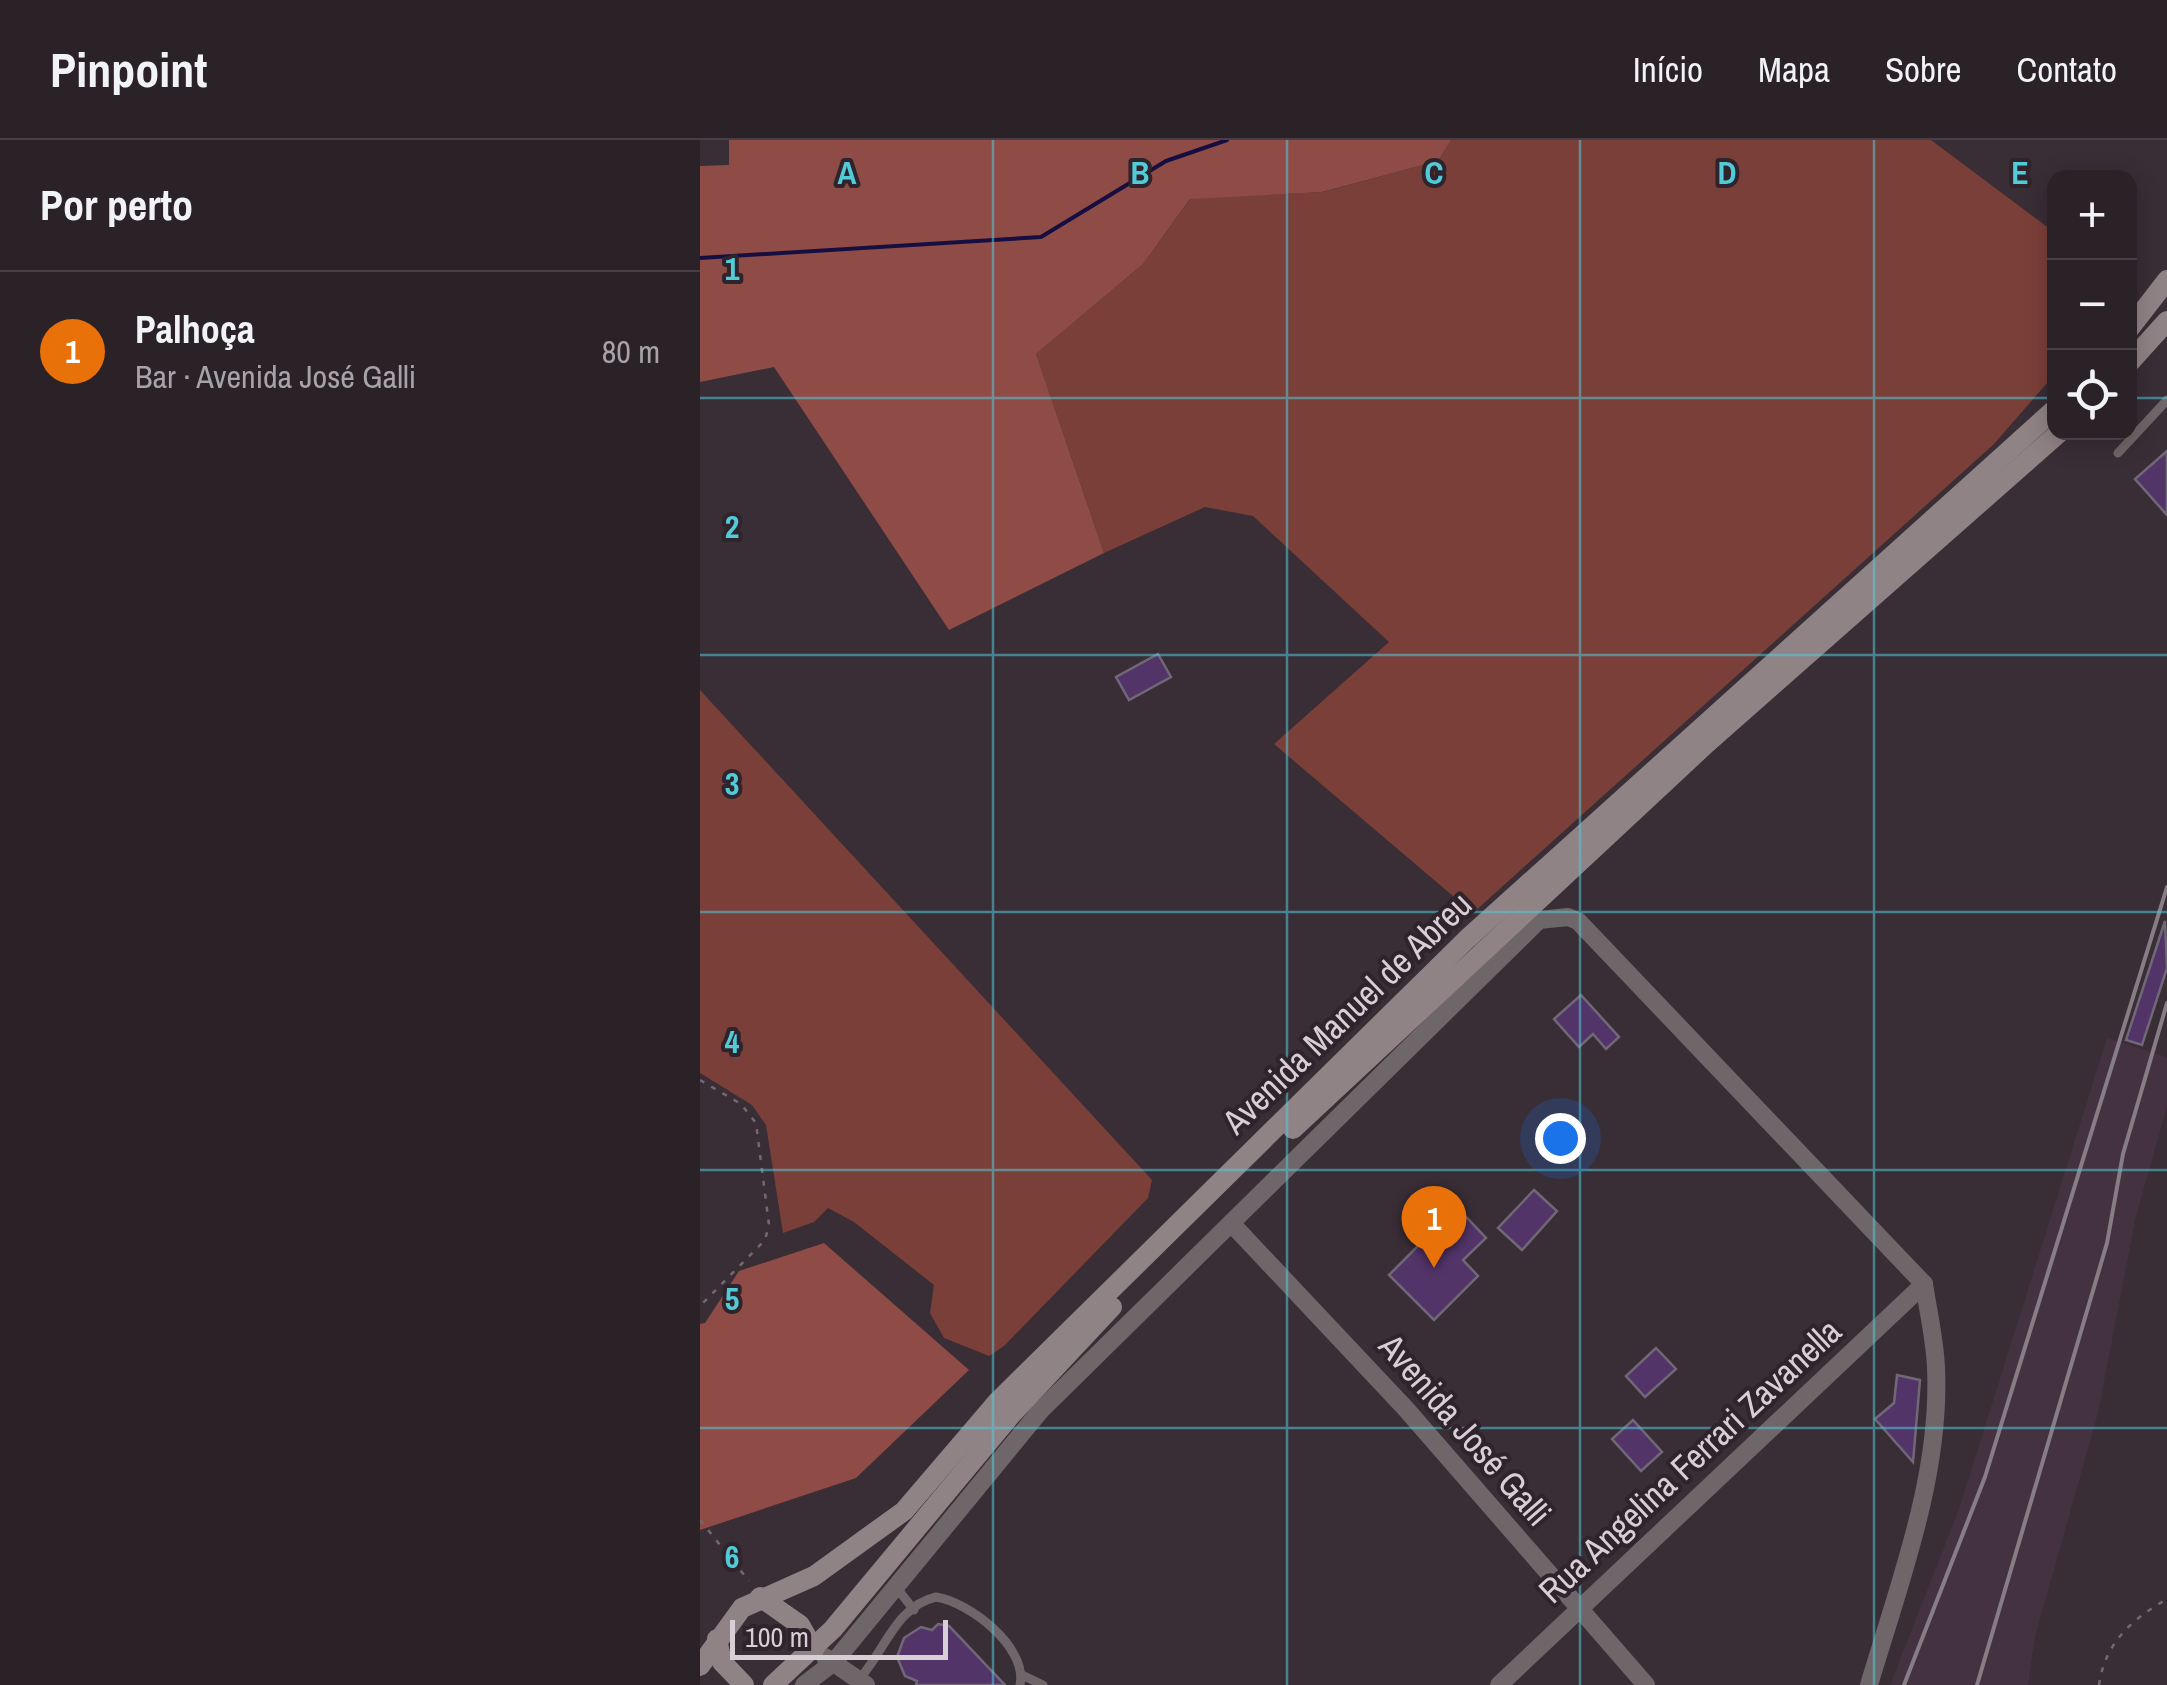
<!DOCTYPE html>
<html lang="pt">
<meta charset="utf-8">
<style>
:root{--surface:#2b2228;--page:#372f34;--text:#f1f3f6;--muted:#a6a4a8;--line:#473f45;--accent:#d93025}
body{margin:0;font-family:"Archivo Narrow",sans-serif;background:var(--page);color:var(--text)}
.controls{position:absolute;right:30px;top:30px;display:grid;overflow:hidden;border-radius:20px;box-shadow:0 5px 25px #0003}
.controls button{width:90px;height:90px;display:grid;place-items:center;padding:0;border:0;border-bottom:2px solid var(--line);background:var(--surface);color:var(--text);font:50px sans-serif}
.scale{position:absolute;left:30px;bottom:25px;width:218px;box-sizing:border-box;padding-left:10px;border:5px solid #d7cfd5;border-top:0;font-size:28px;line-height:35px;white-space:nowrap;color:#d7cfd5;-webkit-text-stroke:8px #2f232c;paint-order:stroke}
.you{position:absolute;left:860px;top:998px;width:35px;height:35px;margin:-25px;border:8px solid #fff;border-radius:50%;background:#1a73e8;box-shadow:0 0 0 15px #1a73e833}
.badge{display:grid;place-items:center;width:65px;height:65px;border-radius:50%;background:var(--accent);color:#fff;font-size:32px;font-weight:700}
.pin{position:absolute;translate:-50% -82px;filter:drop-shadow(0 2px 5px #0008)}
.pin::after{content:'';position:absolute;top:52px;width:35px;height:30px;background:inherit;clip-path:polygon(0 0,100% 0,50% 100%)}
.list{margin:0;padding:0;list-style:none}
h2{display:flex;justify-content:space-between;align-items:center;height:130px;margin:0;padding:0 40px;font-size:42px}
h2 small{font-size:32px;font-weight:400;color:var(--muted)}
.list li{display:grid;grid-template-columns:65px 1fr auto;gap:30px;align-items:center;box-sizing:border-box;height:160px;padding:0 40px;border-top:2px solid var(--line)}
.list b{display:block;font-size:38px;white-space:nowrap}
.list p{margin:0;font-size:32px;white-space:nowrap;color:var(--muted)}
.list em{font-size:32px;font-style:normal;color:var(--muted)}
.icon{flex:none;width:55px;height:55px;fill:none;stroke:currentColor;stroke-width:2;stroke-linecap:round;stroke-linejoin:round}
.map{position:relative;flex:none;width:1467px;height:1545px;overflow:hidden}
header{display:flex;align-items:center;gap:60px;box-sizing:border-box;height:140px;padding:0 50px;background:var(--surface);border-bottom:2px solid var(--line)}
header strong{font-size:48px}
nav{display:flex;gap:55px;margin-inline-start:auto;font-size:35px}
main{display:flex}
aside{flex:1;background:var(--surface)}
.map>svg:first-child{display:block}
.built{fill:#443240}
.green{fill:#7b3f39}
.forest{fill:#8f4c46}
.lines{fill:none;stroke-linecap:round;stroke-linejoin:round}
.stream{stroke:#160e41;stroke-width:4}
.building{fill:#523468;stroke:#706877;stroke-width:2.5}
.path{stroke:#736971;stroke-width:2.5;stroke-dasharray:5 8;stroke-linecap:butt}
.service{stroke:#6e6668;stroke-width:9}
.minor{stroke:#6e6668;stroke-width:18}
.secondary{stroke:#908386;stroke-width:20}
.rail{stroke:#877d85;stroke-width:4}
.grid{fill:none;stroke:#52cbd8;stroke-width:2.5;stroke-opacity:0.55}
.labels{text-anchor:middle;stroke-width:8;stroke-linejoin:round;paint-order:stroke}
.street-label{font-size:35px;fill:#d7cfd5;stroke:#2f232c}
.grid-label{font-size:32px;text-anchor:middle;font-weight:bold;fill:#52cbd8;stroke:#2f232c;stroke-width:8;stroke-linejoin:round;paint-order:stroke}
</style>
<header>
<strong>Pinpoint</strong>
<nav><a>Início</a><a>Mapa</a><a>Sobre</a><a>Contato</a></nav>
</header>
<main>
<aside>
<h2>Por perto<small></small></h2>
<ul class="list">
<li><span class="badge" style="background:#e8710a">1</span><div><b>Palhoça</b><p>Bar · Avenida José Galli</p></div><em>80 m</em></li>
</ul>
</aside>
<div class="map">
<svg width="1467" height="1545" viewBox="0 0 1467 1545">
<rect width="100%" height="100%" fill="#392d36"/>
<polygon class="built" points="1407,898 1467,917 1467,967 1436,1076 1398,1273 1335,1497 1328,1545 1190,1545 1259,1369"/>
<g class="green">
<polygon points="751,0 1231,0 1354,92 1354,235 1294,304 773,773 574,604 689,502 553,376 505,367 404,413 336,214 443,124 491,58 623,52 738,21"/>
<polygon points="0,550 452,1040 448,1058 304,1206 289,1216 244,1198 230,1173 234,1145 154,1082 128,1068 114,1082 83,1093 66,985 52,965 0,933"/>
</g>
<g class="forest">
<polygon points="29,0 751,0 738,21 622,52 490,59 443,124 336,214 404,413 249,490 74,227 0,242 0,26 29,25"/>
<polygon points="124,1103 269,1230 156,1338 0,1390 0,1184 5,1183 39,1131"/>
</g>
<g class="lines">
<polyline class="stream" points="0,118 341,97 466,21 527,0"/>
</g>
<g class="building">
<polygon points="1467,311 1467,375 1435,339"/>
<polygon points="458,514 471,537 429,560 416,537"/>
<polygon points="1465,781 1467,828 1442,905 1426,900"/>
<polygon points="881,855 919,897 906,909 893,894 879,907 854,879"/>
<polygon points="739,1048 786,1098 763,1120 778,1136 734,1180 689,1135 729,1095 710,1075"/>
<polygon points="834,1050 857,1071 822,1110 798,1088"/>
<polygon points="956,1208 976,1229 945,1257 926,1236"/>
<polygon points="1197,1235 1220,1240 1213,1322 1175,1279 1194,1263"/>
<polygon points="933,1280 962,1312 941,1331 912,1299"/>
<polygon points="238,1484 249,1486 305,1545 216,1545 217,1541 205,1536 197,1517 204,1498 221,1487 232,1490"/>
</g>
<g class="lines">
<g class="path">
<polyline points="0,940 41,964 56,983 69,1085 65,1100 0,1166"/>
<polyline points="0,1380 49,1441"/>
<path d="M1399,1545C1405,1503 1431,1480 1467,1459"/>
</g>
<g class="service">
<polyline points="1418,313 1467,260"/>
<polyline points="196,1447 214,1470"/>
<polyline points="322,1535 343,1545"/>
<path d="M160,1538C184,1512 196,1466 236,1457C269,1462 328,1507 320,1545"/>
</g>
<g class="minor">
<polyline points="531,1083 706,1269 946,1545"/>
<polyline points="125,1517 166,1545"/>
<polyline points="104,1545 134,1522 341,1270 839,780 868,777 878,781 1224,1144"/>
<polyline points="799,1545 1224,1144"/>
<path d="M1169,1545C1199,1444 1241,1335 1236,1228C1235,1200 1228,1171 1224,1144"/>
</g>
<g class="secondary">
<polyline points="1430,188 1467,140"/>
<polyline points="1430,222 1467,181"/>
<polyline points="593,989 1006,604 1360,292"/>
<polyline points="60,1457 100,1485 114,1510"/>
<polyline points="17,1499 22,1522 44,1545"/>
<polyline points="0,1526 42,1468 114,1436 204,1371 298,1261 767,799 1354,270"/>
<polyline points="73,1545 133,1489 310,1276 412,1167"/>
</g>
<g class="rail">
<polyline points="1204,1545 1285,1337 1467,747"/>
<polyline points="1277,1545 1407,1103 1423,1014 1467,863"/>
</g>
</g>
<path class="grid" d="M293,0V1545M587,0V1545M880,0V1545M1174,0V1545M0,258H1354M1430,258H1467M0,515H1467M0,772H1467M0,1030H1467M0,1288H1467"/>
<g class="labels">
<g class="street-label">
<text transform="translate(647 873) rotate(-44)" y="12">Avenida Manuel de Abreu</text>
<text transform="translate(765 1290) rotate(49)" y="12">Avenida José Galli</text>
<text transform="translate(990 1321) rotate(-43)" y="12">Rua Angelina Ferrari Zavanella</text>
</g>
</g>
<g class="grid-label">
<text x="147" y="44">A</text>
<text x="440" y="44">B</text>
<text x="734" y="44">C</text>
<text x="1027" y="44">D</text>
<text x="1320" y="44">E</text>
<text x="32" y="140">1</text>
<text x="32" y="398">2</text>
<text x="32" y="655">3</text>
<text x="32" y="913">4</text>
<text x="32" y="1170">5</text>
<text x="32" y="1428">6</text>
</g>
</svg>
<div class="controls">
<button>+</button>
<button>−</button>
<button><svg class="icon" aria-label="locate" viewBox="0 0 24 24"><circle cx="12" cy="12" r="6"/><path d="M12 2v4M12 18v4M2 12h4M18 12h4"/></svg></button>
</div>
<div class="scale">100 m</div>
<div class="you"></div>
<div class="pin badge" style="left:734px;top:1128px;background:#e8710a">1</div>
</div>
</main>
